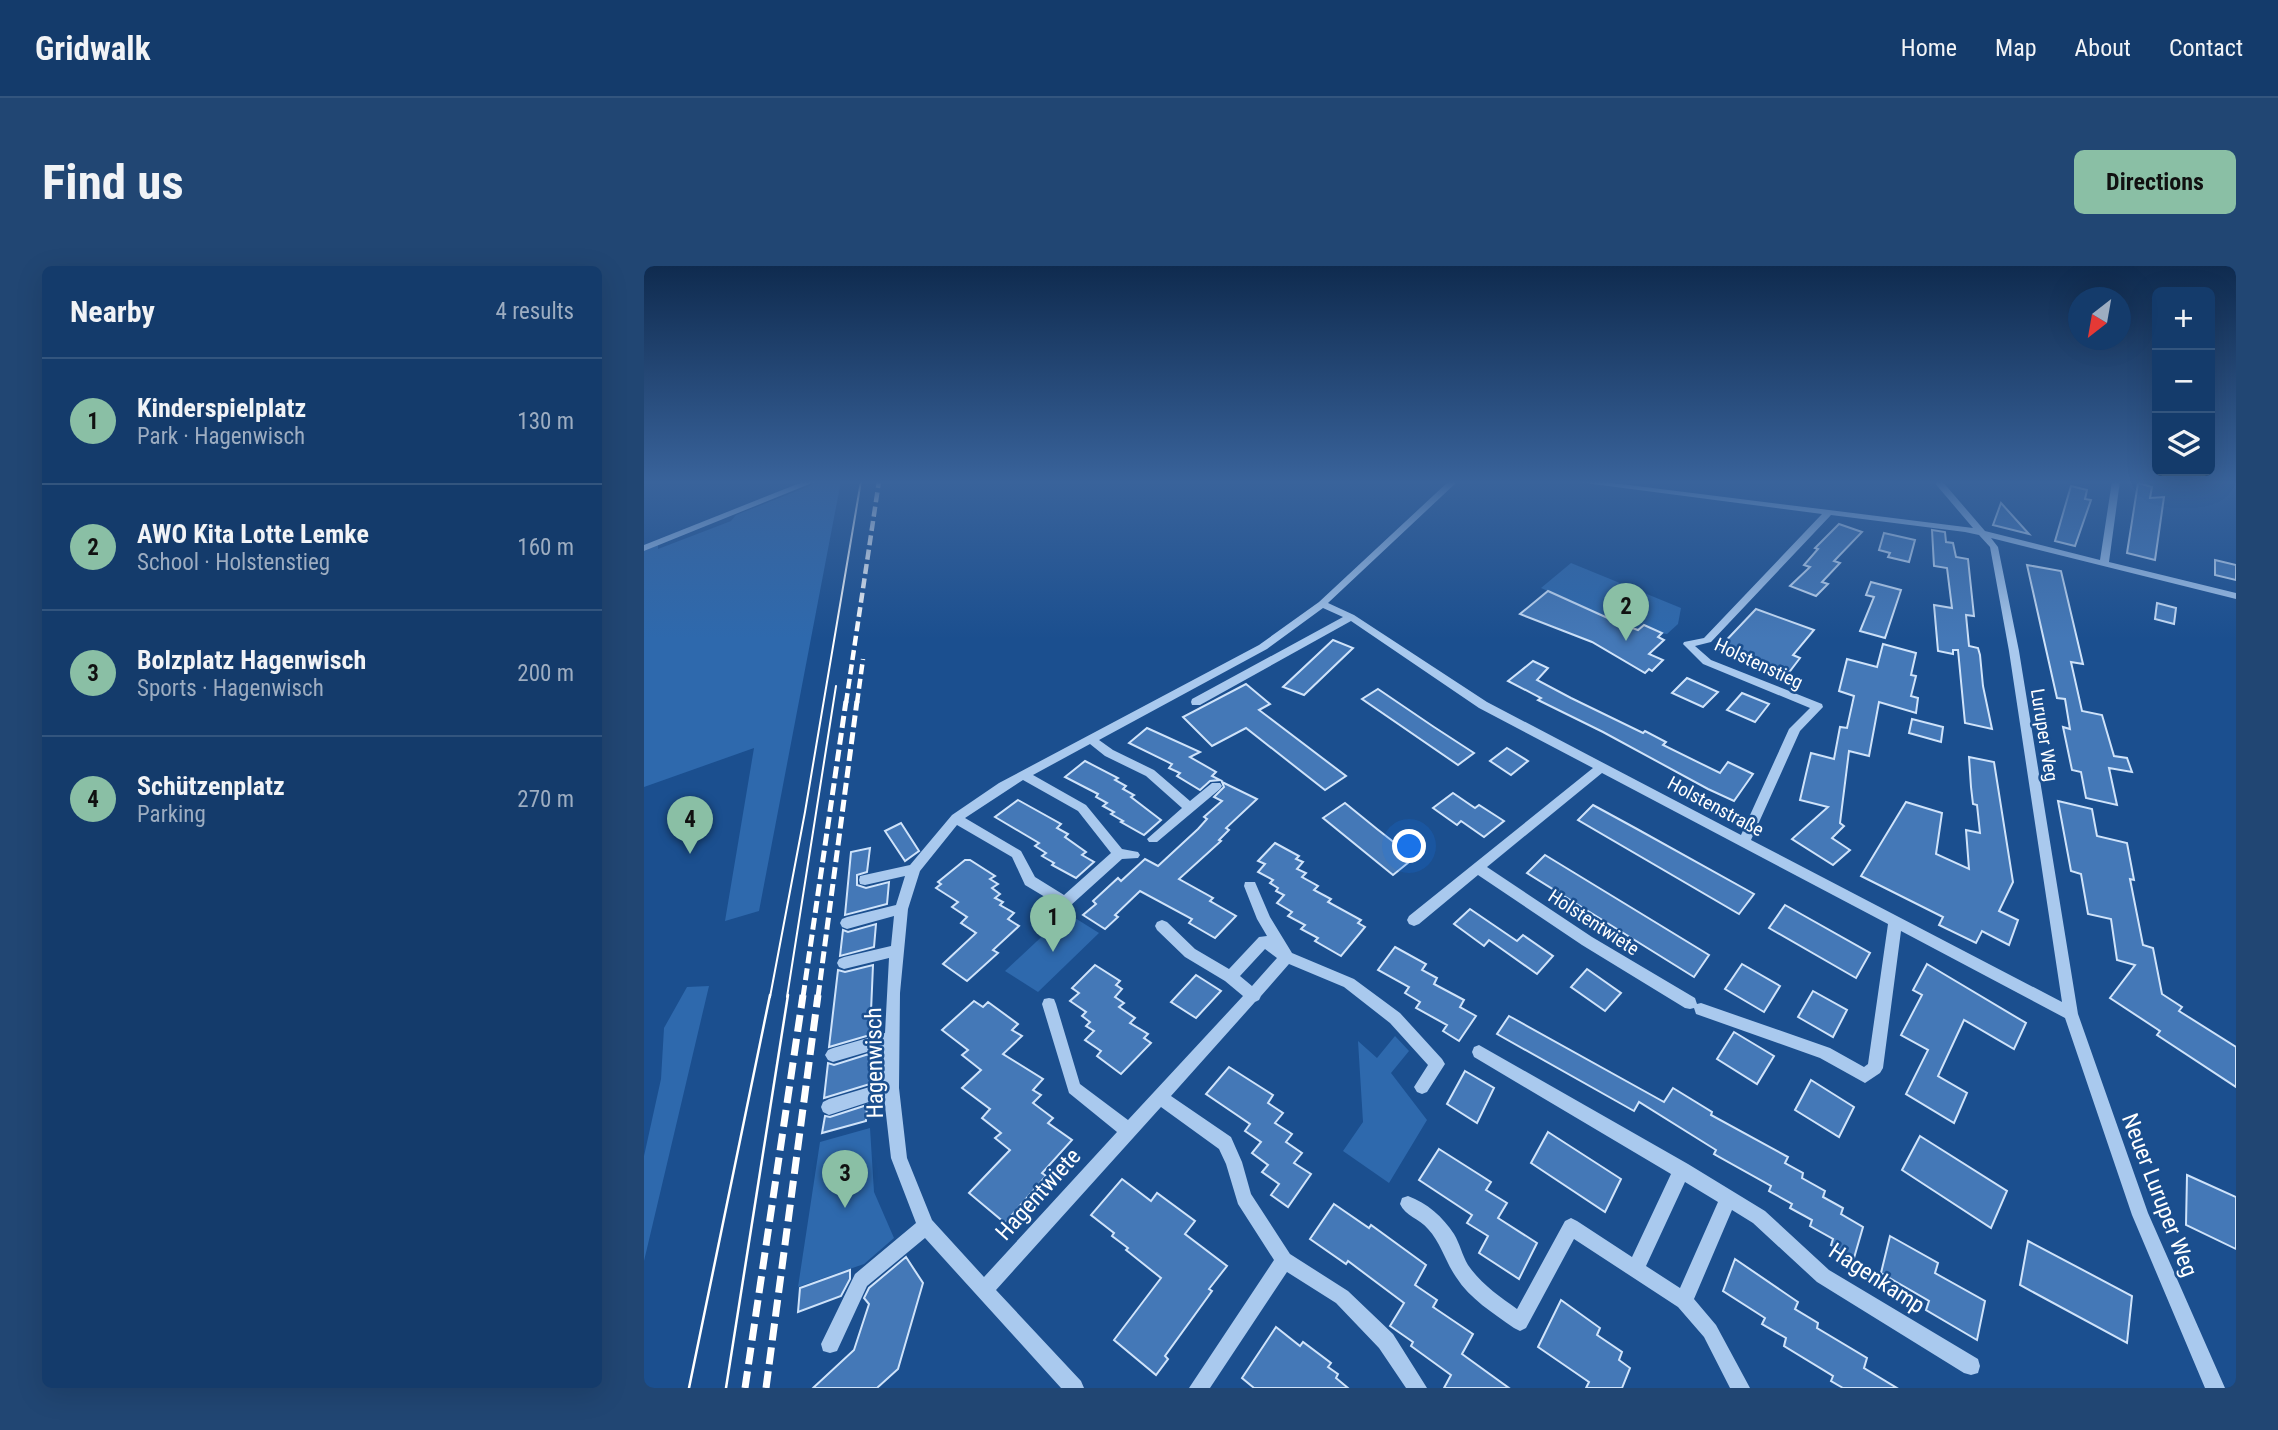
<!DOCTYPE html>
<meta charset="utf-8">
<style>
:root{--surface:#143b6b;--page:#214673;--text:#f1f3f6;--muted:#9dadc1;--line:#33557e;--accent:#8abfa5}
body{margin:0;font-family:"Roboto Condensed",sans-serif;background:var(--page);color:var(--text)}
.controls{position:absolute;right:21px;top:21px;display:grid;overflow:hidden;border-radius:10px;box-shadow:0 7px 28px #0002}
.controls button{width:63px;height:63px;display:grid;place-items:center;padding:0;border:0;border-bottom:2px solid var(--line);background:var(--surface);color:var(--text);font:35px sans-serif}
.compass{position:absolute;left:1424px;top:21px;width:63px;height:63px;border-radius:50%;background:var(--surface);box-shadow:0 7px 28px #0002;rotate:211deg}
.you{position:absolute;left:766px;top:581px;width:24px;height:24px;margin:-18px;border:5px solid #fff;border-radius:50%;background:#1a73e8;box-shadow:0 0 0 10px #1a73e833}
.badge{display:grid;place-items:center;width:46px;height:46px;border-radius:50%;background:var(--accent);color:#111;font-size:23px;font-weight:700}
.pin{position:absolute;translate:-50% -58px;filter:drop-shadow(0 2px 4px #0008)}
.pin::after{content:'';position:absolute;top:37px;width:24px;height:21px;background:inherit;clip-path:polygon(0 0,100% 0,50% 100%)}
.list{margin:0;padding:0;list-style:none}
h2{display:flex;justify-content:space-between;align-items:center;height:91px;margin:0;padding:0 28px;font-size:30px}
h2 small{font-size:23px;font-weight:400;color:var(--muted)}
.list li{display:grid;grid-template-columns:46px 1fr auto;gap:21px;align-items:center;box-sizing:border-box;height:126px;padding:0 28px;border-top:2px solid var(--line)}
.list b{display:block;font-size:26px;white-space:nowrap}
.list p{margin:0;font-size:23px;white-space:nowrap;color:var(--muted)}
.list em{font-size:23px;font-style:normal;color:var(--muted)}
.icon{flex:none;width:38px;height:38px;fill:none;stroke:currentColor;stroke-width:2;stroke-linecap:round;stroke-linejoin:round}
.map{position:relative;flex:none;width:1592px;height:1122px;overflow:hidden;border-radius:10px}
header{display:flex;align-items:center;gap:42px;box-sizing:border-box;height:98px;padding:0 35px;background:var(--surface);border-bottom:2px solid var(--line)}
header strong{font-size:33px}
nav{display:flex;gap:38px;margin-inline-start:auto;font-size:24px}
.intro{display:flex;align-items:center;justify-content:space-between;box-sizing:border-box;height:168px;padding:0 42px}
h1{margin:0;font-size:49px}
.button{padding:18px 32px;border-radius:10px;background:var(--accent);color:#111;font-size:24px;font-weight:700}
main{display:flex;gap:42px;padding:0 42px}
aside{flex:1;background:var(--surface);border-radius:10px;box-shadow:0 7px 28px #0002}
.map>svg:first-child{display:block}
.green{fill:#2e69ad}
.building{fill:#4478b7;stroke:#cfe3fa;stroke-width:2}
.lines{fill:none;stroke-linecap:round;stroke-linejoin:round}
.minor{fill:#a9c9ee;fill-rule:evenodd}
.tram-far1{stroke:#fff;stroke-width:2}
.tram{stroke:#fff;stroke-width:2.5}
.rail-far2{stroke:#fff;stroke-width:4.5;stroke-dasharray:10 4.5;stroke-linecap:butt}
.rail-far1{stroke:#fff;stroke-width:5;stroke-dasharray:12 5;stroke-linecap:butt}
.rail{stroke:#fff;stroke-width:7;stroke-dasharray:17 7;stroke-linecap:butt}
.labels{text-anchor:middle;stroke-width:5;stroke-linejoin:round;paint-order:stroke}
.street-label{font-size:19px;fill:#fff;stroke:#1b4f8f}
.near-street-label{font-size:23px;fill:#fff;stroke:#1b4f8f}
</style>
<header>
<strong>Gridwalk</strong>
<nav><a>Home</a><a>Map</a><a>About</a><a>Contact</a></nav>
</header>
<div class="intro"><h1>Find us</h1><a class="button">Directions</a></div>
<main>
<aside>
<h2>Nearby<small>4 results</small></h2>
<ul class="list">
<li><span class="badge">1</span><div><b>Kinderspielplatz</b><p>Park · Hagenwisch</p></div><em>130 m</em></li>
<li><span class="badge">2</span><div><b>AWO Kita Lotte Lemke</b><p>School · Holstenstieg</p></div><em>160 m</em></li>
<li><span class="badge">3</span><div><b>Bolzplatz Hagenwisch</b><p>Sports · Hagenwisch</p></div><em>200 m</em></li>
<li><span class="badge">4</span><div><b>Schützenplatz</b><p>Parking</p></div><em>270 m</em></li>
</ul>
</aside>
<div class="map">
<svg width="1592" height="1122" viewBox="0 0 1592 1122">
<rect width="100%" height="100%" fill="#1b4f8f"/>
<g class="green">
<polygon points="168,215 197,215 115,645 81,655 110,482 0,521 0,285 14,279 14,283 87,255 92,249 168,219"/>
<polygon points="927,297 1037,342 1034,358 1023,368 994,364 977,358 897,322"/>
<polygon points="423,647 455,667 394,726 361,705"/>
<polygon points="65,720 0,995 0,890 17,813 20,762 43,721"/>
<polygon points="751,770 765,785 747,807 783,854 745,917 699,885 719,856 714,775 733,792"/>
<polygon points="226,862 230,926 250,972 220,998 154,1021 176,876"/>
</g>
<g class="building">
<polygon points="1494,217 1508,221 1506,232 1520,231 1511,294 1483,287"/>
<polygon points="1427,220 1443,224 1441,233 1447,234 1431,280 1411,275"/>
<polygon points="1357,237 1385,268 1349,259"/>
<polygon points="1195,258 1218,266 1190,295 1196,297 1178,316 1184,318 1172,330 1146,320 1166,301 1160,299 1174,283 1171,282"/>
<polygon points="1288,264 1301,266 1302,276 1309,277 1312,291 1324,293 1330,350 1322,349 1325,380 1334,382 1336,389 1339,420 1348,463 1321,457 1314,384 1309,384 1309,388 1294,385 1290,339 1308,342 1303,302 1290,300"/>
<polygon points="1240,267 1271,274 1265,296 1244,291 1246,287 1235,284"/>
<polygon points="1571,294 1592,299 1592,314 1571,309"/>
<polygon points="1383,299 1417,305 1439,398 1427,396 1438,445 1458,449 1470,490 1483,492 1488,506 1465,502 1473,539 1442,532 1437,506 1428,504 1419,461 1426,463 1421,433 1413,432"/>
<polygon points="1227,316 1257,324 1241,372 1216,365 1230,331 1222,329"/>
<polygon points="904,325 977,358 994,364 1000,359 1018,367 1014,371 1020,374 1005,388 1019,394 1008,405 1005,403 1001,407 948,376 876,348"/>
<polygon points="1513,337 1532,342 1530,358 1511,353"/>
<polygon points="1112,343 1170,364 1149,389 1156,392 1140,413 1074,383"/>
<polygon points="689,374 709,382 660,429 639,421"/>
<polygon points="1239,378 1272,387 1267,409 1272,410 1267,430 1274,432 1272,447 1235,436 1225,490 1205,485 1196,557 1200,560 1188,572 1206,584 1189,599 1148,573 1184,541 1156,534 1162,508 1167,487 1190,493 1196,461 1203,462 1210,430 1195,425 1203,393 1233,401"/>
<polygon points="889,395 904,402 893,414 927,432 999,467 1001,465 1022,476 1019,479 1076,507 1084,496 1109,508 1090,535 1064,523 959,466 894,434 897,432 864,415"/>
<polygon points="1043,412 1074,426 1059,441 1028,427"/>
<polygon points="602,418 626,438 615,444 702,510 681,524 602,462 568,480 539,451"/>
<polygon points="734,423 790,461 830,487 814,499 718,433"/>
<polygon points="1098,427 1125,438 1111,456 1083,444"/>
<polygon points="1268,453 1299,461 1297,476 1265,467"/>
<polygon points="503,462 556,486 546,491 572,506 568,510 576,514 566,515 556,524 533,510 536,507 525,502 528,498 485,477"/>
<polygon points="863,482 884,495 867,509 846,495"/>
<polygon points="1325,491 1350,496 1369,616 1355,645 1374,654 1365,679 1338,665 1332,677 1295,659 1299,651 1217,610 1262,536 1298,547 1292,588 1325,603 1322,564 1336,567 1333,539 1329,538 1327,521"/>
<polygon points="441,495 474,512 471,514 482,520 479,523 490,529 487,531 517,554 500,569 477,556 479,555 467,548 470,546 459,540 463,537 452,531 454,528 421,511"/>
<polygon points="578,516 613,533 582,562 585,564 575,574 577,575 535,613 569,632 566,635 592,650 571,672 545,657 548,653 496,625 471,649 474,651 461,663 439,649 452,638 449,635 474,612 477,615 501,593 514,600 554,563 563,553 560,551 578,535 570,531 580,521"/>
<polygon points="809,527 831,542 835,539 860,555 840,571 817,555 813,559 789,542"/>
<polygon points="374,534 417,558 413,562 424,568 421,571 442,586 438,589 450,596 432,612 408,599 410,597 398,590 402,587 391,580 395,577 351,551"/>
<polygon points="1414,535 1448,543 1453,570 1483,577 1490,614 1486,613 1499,679 1509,682 1518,728 1538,741 1535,745 1592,781 1592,821 1513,769 1516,765 1466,732 1491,699 1473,694 1467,653 1444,648 1437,608 1427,605"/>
<polygon points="701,537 733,563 770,592 749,609 679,552"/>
<polygon points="949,539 993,563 1110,628 1095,648 934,554"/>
<polygon points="257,557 275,585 261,595 241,565"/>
<polygon points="631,577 655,590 652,593 659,596 653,603 662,607 658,611 674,620 670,624 687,633 684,636 717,654 714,657 721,661 697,690 671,675 674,672 657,663 661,659 644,650 648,646 633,637 640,629 632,625 634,622 626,617 629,614 614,606 621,598 614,595"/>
<polygon points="226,582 223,606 213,609 213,619 222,622 245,616 243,638 201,649 207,586"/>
<polygon points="901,589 1065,689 1050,711 883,607"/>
<polygon points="321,594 326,594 351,610 346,613 354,618 348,622 356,628 351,632 359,636 356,639 370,647 364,653 375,660 349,684 354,687 323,715 299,698 332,667 317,657 323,651 308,641 314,636 292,622 297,618 294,616"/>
<polygon points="1141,639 1226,687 1212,712 1125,662"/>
<polygon points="826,643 873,675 879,669 909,690 893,708 845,674 840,680 810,658"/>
<polygon points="232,658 230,681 196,690 199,664 204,666"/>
<polygon points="751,681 782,698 778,704 793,712 790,718 820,734 816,741 832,750 815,775 799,765 803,759 772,742 776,736 761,727 765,721 734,704"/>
<polygon points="1098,698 1136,720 1120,746 1081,723"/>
<polygon points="1283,698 1382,757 1370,783 1320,754 1294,810 1323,827 1310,857 1262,828 1284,784 1257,769 1278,729 1269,724"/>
<polygon points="229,699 226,769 185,781 194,704 201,706"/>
<polygon points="451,699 476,715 472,719 478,723 471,731 480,737 475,741 491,752 486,757 504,768 500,772 507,777 477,808 453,790 457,785 441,774 450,765 442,760 446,756 438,750 442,746 426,735 435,727 428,722"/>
<polygon points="943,703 977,727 961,745 927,721"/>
<polygon points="552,709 577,725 552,752 527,736"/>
<polygon points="1169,725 1203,744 1189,771 1154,751"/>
<polygon points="330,735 339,741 344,736 374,758 368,764 378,770 359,788 399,813 389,824 397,829 389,837 409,852 404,857 428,874 398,907 402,910 361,957 325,927 366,884 351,872 357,867 338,852 346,843 318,822 337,804 318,789 324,784 298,764"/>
<polygon points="865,750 1020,836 1029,822 1068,846 1067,849 1144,891 1141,897 1159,907 1158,912 1181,925 1179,931 1199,942 1197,948 1219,961 1210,992 1187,979 1189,973 1166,960 1168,954 1146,942 1148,938 1125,925 1127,920 1070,888 1072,884 995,836 990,845 853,768"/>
<polygon points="1090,766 1130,790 1113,818 1073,793"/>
<polygon points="228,787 226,818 180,832 184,797 190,799"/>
<polygon points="585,801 629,829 624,837 639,847 631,857 648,868 642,876 658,887 650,897 667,908 644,941 627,929 635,918 618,906 624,899 608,887 617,876 601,865 606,858 562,828"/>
<polygon points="821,805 850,822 833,857 803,838"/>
<polygon points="1167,814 1210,841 1195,871 1151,844"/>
<polygon points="223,839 222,855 178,867 181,850 186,851"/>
<polygon points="904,866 977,913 961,946 887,897"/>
<polygon points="1276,870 1363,925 1347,962 1258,904"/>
<polygon points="795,883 847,916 842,924 863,937 854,952 893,977 875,1013 835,987 844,970 823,957 828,949 775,914"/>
<polygon points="1543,909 1592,931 1592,983 1542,959"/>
<polygon points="478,913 507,935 513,927 551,955 541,968 583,1000 565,1023 568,1025 521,1090 524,1093 512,1109 470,1074 517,1012 482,984 484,982 468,970 470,967 447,949"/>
<polygon points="690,938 725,962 727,959 782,999 771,1019 793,1034 789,1041 829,1068 818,1088 865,1122 800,1122 807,1109 767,1080 769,1076 746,1060 760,1037 704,995 702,998 666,973"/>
<polygon points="1246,970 1294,997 1291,1007 1341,1035 1333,1074 1282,1044 1285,1035 1237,1007"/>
<polygon points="1384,975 1488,1030 1483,1077 1376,1019"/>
<polygon points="262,991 279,1017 254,1103 233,1122 169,1122 210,1084 225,1038 220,1032 225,1022"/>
<polygon points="1091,993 1154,1036 1151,1043 1174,1057 1173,1062 1223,1092 1220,1102 1253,1122 1199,1122 1187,1115 1189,1110 1140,1080 1142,1072 1118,1058 1121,1052 1079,1025"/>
<polygon points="206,1004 206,1013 197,1030 154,1046 156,1022"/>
<polygon points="917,1034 956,1062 953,1069 978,1086 975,1094 986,1102 978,1122 942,1122 945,1116 894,1081"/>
<polygon points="632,1061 656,1080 659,1076 687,1097 684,1101 694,1108 692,1112 704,1122 610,1122 598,1112"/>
</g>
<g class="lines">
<g class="minor">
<polygon points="161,215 173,215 0,285 0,279"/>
<path d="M805,215H814L684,337L710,349L843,436L1097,569L1145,463L1166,442L1059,398L1039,378L1040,376L1060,372L1178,248L926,215H953L1329,262L1289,215H1298L1341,265L1456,294L1468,215H1476L1465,296L1592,327V333L1347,272L1354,281L1375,385L1434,748L1504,947L1581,1122H1561L1488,949L1421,752L1257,665L1239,802L1236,807L1221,817L1176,792L1052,748L1050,742L1046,743L1041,742L938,679L834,609L775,658L770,660L765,658L763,654L765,650L949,502L835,442L707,355L556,439H548L547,436L548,433L699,351L679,342L623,383L455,474L469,484L510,504L546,535L568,517H576L578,520L576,523L513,576H505L503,573L538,542L502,510L461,490L446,478L389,509L442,539L478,583L494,586L496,589L494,592L478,593L426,640L421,641L416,640L381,619L368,591L313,559L276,605L264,643L256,727L255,822L263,892L288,954L340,1011L473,866L425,827L398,738L400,733L405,732L410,733L412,738L436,818L484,854L599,730L581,715L541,691L513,664L511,660L513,656L518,654L523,656L551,683L585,703L615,671L623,670L613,653L600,620L601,616H611L626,651L648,687L710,713L756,747L798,793L801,798L783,826L778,828L773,826L770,821L784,799L746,757L700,721L645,698L617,730L615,734L611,736L527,830L587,871L598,896L607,928L646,988L704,1025L749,1068L783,1122H762L735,1082L692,1037L643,1006L566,1122H545L630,994L594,938L582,898L575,883L517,841L352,1024L437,1115L440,1122H417L281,972L223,1020L193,1085L186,1087L179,1085L177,1078L211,1008L272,957L247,892L240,831L185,849L179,846L177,841L179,836L185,833L239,817L240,781L189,796L184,794L181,789L184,784L189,782L241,767L245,692L200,703L195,701L193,697L195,693L200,691L247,680L250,650L203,663L198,661L196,657L198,653L203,651L252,639L261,610L221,619L216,618L215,614L216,610L266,599L308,549L355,517L615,379L675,336ZM1187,249L1321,266L1335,269L1346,281L1365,385L1418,736L1107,574L1156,465L1179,441L1178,438L1067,394L1051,380L1067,376ZM958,507L1244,658L1224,798L1220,801L1186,782L1057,737L1053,738L1051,732L948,671L843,601ZM379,514L434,545L467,587L420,629L391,611L377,585L321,552ZM621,683L633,692L608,720L596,710Z"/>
<path d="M835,779L1044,898L1121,945L1185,1004L1334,1093L1336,1100L1334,1107L1327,1109L1320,1107L1173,1016L1109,957L1088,944L1050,1033L1072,1059L1106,1122H1086L1060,1071L1034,1041L930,973L882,1062L876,1065L870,1062C849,1047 826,1033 812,1011C801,995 797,977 784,963C776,953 761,950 756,938L758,932L764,930C783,937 799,951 810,968C816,978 818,989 824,999C837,1018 855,1030 873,1043L921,955L927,952L933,955L988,991L1027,908L830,791L828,786L830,781ZM1041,916L1074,936L1036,1022L1002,1000Z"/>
</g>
<g class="tram-far1">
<polyline points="126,731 161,546 217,215"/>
<polyline points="143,731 192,420"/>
</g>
<g class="tram">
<polyline points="45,1122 126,729"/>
<polyline points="82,1122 144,729"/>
</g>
<g class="rail-far2">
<polyline points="202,437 235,215"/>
<polyline points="213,437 219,393"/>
</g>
<g class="rail-far1">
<polyline points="159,731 202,435"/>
<polyline points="174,731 213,435"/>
</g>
<g class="rail">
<polyline points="101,1122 159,729"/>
<polyline points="122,1122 174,729"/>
</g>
</g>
<linearGradient id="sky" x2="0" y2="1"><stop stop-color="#0f2b4f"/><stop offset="0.58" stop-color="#39639b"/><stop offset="1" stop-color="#39639b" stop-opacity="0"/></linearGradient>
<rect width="1592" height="373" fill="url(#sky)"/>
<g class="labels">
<g class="street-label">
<text transform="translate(1115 397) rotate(25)" y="7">Holstenstieg</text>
<text transform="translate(1401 469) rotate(81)" y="7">Luruper Weg</text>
<text transform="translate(1072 540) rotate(28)" y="7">Holstenstraße</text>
<text transform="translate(950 656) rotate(33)" y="7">Holstentwiete</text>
</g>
<g class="near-street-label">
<text transform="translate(230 797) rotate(-91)" y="8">Hagenwisch</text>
<text transform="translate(394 928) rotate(-48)" y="8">Hagentwiete</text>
<text transform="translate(1516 929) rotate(69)" y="8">Neuer Luruper Weg</text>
<text transform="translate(1233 1012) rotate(33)" y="8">Hagenkamp</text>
</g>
</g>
</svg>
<div class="controls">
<button>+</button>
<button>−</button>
<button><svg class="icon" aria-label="layers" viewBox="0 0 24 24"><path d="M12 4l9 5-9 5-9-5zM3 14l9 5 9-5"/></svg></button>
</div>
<svg class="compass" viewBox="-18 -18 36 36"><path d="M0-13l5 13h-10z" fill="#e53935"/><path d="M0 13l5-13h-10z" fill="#9dadc1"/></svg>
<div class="you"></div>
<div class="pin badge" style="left:409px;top:686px">1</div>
<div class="pin badge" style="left:982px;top:375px">2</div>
<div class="pin badge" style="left:201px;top:942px">3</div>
<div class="pin badge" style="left:46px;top:588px">4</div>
</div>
</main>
